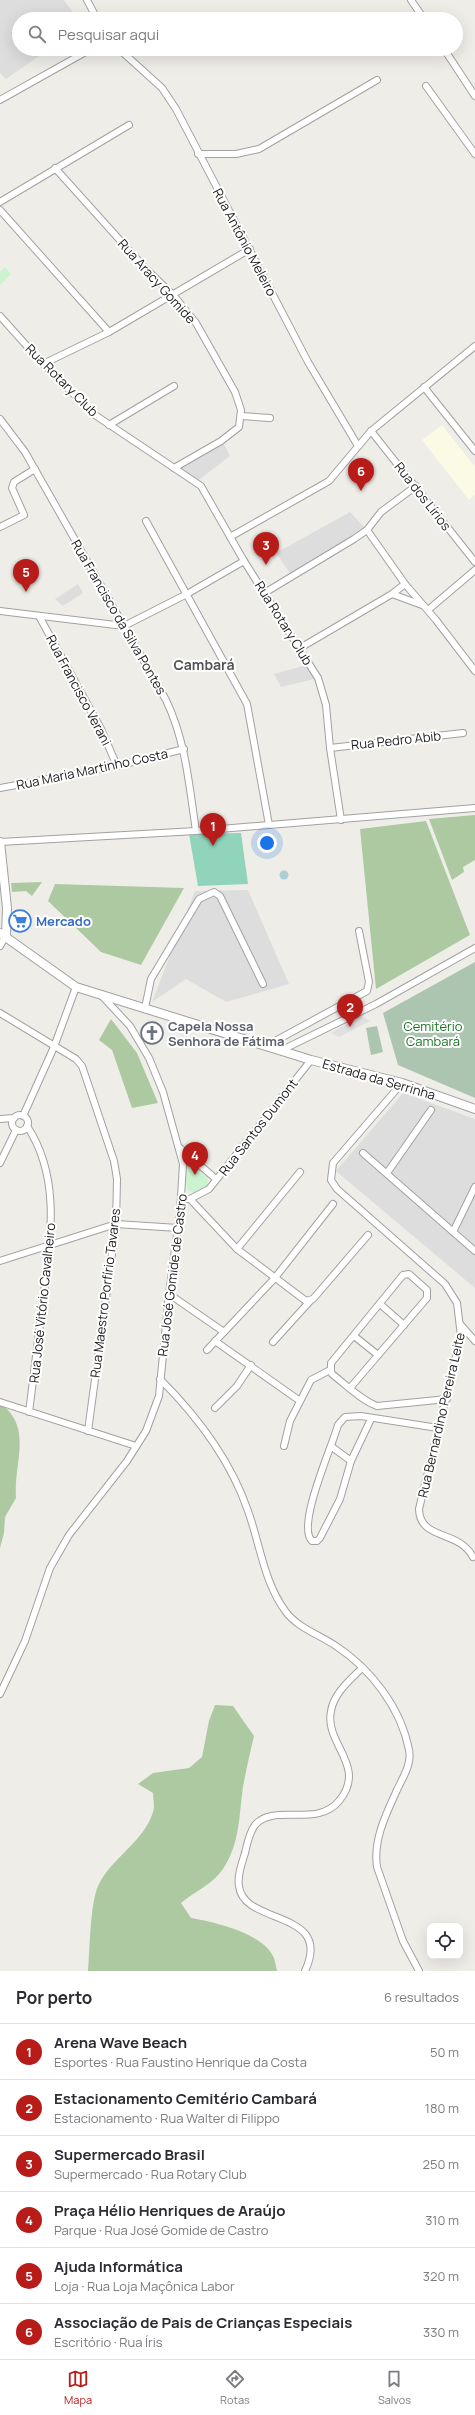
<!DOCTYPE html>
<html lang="pt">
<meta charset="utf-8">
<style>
:root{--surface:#fff;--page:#f7f7f7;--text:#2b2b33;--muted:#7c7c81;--line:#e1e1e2;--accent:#b71c19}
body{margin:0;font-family:Manrope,sans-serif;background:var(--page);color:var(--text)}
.controls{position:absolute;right:12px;bottom:12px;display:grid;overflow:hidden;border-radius:8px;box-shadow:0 4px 16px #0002}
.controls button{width:36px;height:36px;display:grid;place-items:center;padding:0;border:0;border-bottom:1px solid var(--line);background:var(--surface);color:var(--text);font:20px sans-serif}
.you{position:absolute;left:267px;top:843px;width:14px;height:14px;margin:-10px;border:3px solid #fff;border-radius:50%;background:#1a73e8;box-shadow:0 0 0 6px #1a73e833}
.badge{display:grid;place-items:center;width:26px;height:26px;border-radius:50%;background:var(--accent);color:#fff;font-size:13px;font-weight:700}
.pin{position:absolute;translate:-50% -33px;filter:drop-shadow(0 1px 2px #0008)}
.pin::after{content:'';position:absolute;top:21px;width:14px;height:12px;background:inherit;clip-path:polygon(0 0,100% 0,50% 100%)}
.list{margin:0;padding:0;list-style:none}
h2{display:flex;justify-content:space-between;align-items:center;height:52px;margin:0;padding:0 16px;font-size:17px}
h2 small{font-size:13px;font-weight:400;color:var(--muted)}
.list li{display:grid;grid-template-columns:26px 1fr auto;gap:12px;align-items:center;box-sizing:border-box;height:56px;padding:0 16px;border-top:1px solid var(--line)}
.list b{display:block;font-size:15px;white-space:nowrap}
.list p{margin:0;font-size:13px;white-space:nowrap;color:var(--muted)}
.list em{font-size:13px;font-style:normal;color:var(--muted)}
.icon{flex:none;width:22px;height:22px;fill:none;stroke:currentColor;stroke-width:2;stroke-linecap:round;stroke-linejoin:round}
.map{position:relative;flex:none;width:475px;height:1971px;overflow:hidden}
.search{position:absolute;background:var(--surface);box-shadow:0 4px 16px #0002;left:12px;right:12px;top:12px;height:44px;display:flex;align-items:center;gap:10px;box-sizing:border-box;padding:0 14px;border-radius:22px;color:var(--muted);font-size:15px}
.sheet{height:388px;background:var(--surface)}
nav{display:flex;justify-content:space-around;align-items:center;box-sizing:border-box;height:56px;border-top:1px solid var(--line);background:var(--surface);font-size:11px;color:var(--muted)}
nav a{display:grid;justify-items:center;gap:2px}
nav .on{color:var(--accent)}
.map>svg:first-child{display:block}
.residential{fill:#dedddd}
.education{fill:#fbfbe5}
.forest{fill:#adc9a2}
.cemetery{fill:#acc5b0}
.park{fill:#cbf3cf}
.pitch{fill:#90d4bb}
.parking{fill:#e0e0e0}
.water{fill:#aecdd7}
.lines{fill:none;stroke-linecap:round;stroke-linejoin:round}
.minor-casing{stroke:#a1a1a1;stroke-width:8}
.tertiary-casing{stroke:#a1a1a1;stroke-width:10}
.minor{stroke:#fff;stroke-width:6}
.tertiary{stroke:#fff;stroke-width:8}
.labels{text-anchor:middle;stroke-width:4;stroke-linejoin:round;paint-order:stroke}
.street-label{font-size:13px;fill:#202020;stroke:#fff}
.shop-label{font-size:13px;font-weight:bold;fill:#366cbe;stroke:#fff;text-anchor:start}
.worship-label{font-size:13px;font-weight:bold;fill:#5b616d;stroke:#fff;text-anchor:start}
.park-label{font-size:13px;fill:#1a7223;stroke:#fff}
.neighbourhood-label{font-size:14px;font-weight:bold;fill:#535353;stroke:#fff}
</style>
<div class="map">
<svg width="475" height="1971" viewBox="0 0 475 1971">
<rect width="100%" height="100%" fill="#efede8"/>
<g class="residential">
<polygon points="0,0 64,0 78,19 19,19 19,49 49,49 6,79 0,73"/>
<polygon points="222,440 230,456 196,482 174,468"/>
<polygon points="350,512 366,529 292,576 276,553"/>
<polygon points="78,584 83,593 63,606 55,599"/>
<polygon points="306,665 314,679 281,687 274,674"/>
<polygon points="248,890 289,984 226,1002 186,979 152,1002 195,891"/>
<polygon points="403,1093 475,1119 475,1288 336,1171"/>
</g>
<polygon class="education" points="442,425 475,467 475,494 469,500 422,440"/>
<g class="forest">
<polygon points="475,815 475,860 463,867 464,872 452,880 429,819"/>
<polygon points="426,821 470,935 376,989 360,829"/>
<polygon points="42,882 32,896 26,891 12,892 11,883"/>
<polygon points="55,884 184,888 141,965 101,952 48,901"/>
<polygon points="111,1019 137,1053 158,1103 132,1108 112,1050 99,1040"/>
<path d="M0,1403C34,1428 13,1463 16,1498L5,1517L4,1533L0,1548Z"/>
<path d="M215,1705L233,1706L254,1736C250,1753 246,1770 243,1787C239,1815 240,1844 223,1869C213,1884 195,1891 181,1903L191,1918C214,1922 262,1933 273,1956C275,1960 276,1966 277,1971H88C90,1948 90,1905 98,1886C111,1858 144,1842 153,1812C155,1807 153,1799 153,1793L138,1784L153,1773L189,1768L202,1757L209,1721Z"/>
</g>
<g class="cemetery">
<polygon points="475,962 475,1098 398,1065 383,1013"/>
<polygon points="377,1026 383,1052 371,1055 366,1028"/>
</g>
<g class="park">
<polygon points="5,267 11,274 0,285 0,272"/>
<polygon points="191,1162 208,1178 207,1187 198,1193 188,1191 185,1180 186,1165"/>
</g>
<polygon class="pitch" points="241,833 248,884 198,886 189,834"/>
<polygon class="parking" points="361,1016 370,1021 339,1037 331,1033"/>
<circle class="water" cx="284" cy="875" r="4.5"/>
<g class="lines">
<g class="minor-casing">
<g id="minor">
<polyline points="87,0 97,19"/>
<polyline points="411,0 424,19"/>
<polyline points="119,49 162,88 176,109 308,362 358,446"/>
<polyline points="444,49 475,96"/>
<polyline points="426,86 475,154"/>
<polyline points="0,100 91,49"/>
<polyline points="198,154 236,154 259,149 377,80"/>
<polyline points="55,168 145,268 174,296 196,323 235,392 241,410 239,427 221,441 174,468"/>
<polyline points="0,202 129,125"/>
<polyline points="0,210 109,332"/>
<polyline points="0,316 43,364 95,415 201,486 244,561 318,678 326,705 330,748 341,820"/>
<polyline points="43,364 109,332 250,249"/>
<polyline points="424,387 475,451"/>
<polyline points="241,416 270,418"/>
<path d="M0,419L25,452L166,700C186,742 189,785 196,831"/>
<polyline points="109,425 174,386"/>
<polyline points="371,431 475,562"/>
<polyline points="146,521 247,704 269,825"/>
<polyline points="0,527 24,515 12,488 14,482 35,469"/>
<polyline points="367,530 405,584 436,620 475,671"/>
<polyline points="230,537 329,481 371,431 475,346"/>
<polyline points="266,592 354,539 367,530 381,512 416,486"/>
<polyline points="392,594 422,605"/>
<polyline points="428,610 475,570"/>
<polyline points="0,611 124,626 187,594 244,561"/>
<polyline points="39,616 101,729 117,766"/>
<polyline points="300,648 392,594 405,584"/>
<polyline points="330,748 463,733"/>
<polyline points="0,788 117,766 184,749"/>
<polyline points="0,842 196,831 475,808"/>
<polyline points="0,946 6,935"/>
<polyline points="145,1008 151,979 199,899 214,892 220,896 263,984"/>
<polyline points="0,1013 76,1059 82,1066 114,1161 117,1179 116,1224 88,1431"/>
<polyline points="266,1046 367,991 369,982 359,931"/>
<polyline points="282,1050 376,1004 475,948"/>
<path d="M402,1083L333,1163L331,1180L337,1189L445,1284L457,1303L461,1336L419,1509C420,1541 458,1529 473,1557"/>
<circle cx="20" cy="1123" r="8"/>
<polyline points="23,1116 54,1047 76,987"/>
<polyline points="0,1119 14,1118"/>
<path d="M27,1126C62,1179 50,1241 43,1300C38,1337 34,1375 29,1412"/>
<polyline points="180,1148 216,1179"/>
<polyline points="363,1153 475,1251"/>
<polyline points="0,1163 16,1130"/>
<polyline points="387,1173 431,1110"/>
<polyline points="181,1199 190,1199 209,1189 311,1060"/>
<polyline points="190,1199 237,1249 306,1301 313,1299 368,1235"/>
<polyline points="453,1232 475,1187"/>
<polyline points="237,1249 300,1172"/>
<polyline points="0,1261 116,1224 178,1228"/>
<polyline points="169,1294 224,1332"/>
<polyline points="380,1304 404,1325"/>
<polyline points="460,1324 475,1341"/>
<polyline points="354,1336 378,1355"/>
<polyline points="215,1341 300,1401"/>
<polyline points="273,1342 311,1300"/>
<polyline points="207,1350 274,1279 333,1204"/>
<path d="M160,1379C197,1416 231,1461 248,1511C260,1544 264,1583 286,1612C298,1628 320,1635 336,1646C371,1669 401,1708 409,1750C412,1764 403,1777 397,1790C386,1814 373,1840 377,1867L403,1941L419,1971"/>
<path d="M350,1388L427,1298V1290L409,1274L403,1275L331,1363V1372L332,1374C346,1385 361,1400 377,1406L447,1399"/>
<polyline points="0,1402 136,1446"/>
<polyline points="215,1408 237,1386 251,1365"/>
<path d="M371,1419L351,1461L340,1499L320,1538L317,1541H312C296,1526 332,1447 338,1425L345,1417L361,1416L438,1428"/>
<polyline points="284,1446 290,1421 311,1380 330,1370"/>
<polyline points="332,1447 351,1461"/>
<polyline points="0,1694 25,1641 50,1568 69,1535 127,1461 146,1431 159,1396 169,1294 180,1212 183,1164 163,1092 149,1058 130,1026 102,996"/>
<path d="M305,1971C334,1909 243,1926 239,1886C237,1876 242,1863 245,1853C247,1844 249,1833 255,1825C273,1803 317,1828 339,1801C368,1766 324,1744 331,1711C334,1693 350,1680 362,1668"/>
</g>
</g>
<g class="tertiary-casing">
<g id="tertiary">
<polyline points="0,842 7,908 6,935"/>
<polyline points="0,933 76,987 311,1060 402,1083 475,1109"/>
</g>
</g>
<use href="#minor" class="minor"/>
<use href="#tertiary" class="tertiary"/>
</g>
<defs>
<g id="supermarket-ring" transform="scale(1.15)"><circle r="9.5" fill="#fff" stroke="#3f7fe0" stroke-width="1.5"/><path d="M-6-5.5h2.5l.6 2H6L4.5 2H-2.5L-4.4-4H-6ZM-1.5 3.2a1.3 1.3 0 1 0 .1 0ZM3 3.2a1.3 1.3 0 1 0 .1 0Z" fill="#3f7fe0"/></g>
<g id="church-ring" transform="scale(1.15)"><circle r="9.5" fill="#fff" stroke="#6b7280" stroke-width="1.5"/><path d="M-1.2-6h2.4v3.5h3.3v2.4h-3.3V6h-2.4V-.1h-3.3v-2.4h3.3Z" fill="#6b7280"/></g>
</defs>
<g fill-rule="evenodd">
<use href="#supermarket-ring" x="20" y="921"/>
<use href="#church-ring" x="152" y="1033"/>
</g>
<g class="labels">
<g class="street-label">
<text transform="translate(245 242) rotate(62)" y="5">Rua Antônio Meleiro</text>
<text transform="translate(157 281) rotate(48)" y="5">Rua Aracy Gomide</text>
<text transform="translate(62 380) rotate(45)" y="5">Rua Rotary Club</text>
<text transform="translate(423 496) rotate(52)" y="5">Rua dos Lírios</text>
<text transform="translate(119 617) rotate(60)" y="5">Rua Francisco da Silva Pontes</text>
<text transform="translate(284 623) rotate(58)" y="5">Rua Rotary Club</text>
<text transform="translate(79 690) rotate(62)" y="5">Rua Francisco Verani</text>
<text transform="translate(396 740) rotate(-6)" y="5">Rua Pedro Abib</text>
<text transform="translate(92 769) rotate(-12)" y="5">Rua Maria Martinho Costa</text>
<text transform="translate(379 1079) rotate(16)" y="5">Estrada da Serrinha</text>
<text transform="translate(258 1127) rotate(-52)" y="5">Rua Santos Dumont</text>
<text transform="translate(172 1275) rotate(-83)" y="5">Rua José Gomide de Castro</text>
<text transform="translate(105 1293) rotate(-83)" y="5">Rua Maestro Porfírio Tavares</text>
<text transform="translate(42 1303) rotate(-84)" y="5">Rua José Vitório Cavalheiro</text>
<text transform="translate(441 1415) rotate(-77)" y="5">Rua Bernardino Pereira Leite</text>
</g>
<g class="shop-label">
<text x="36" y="926">Mercado</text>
</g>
<g class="worship-label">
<text x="168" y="1031">Capela Nossa<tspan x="168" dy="15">Senhora de Fátima</tspan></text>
</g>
<g class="park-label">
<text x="433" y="1031">Cemitério<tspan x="433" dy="15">Cambará</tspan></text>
</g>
<g class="neighbourhood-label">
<text x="204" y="670">Cambará</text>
</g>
</g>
</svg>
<div class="controls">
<button><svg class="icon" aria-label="locate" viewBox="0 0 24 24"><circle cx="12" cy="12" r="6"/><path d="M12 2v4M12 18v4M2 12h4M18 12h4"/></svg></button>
</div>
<div class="you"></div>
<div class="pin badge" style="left:213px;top:846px">1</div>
<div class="pin badge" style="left:350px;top:1027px">2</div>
<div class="pin badge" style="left:266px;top:565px">3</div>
<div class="pin badge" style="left:195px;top:1175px">4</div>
<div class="pin badge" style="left:26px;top:592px">5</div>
<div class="pin badge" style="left:361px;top:491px">6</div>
<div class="search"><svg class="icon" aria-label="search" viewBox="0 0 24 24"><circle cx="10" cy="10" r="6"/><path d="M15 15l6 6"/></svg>Pesquisar aqui</div>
</div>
<section class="sheet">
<h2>Por perto<small>6 resultados</small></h2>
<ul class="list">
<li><span class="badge">1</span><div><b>Arena Wave Beach</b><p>Esportes · Rua Faustino Henrique da Costa</p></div><em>50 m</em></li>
<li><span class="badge">2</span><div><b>Estacionamento Cemitério Cambará</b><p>Estacionamento · Rua Walter di Filippo</p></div><em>180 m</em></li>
<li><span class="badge">3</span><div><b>Supermercado Brasil</b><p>Supermercado · Rua Rotary Club</p></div><em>250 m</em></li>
<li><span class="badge">4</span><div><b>Praça Hélio Henriques de Araújo</b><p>Parque · Rua José Gomide de Castro</p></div><em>310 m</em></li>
<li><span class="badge">5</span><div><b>Ajuda Informática</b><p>Loja · Rua Loja Maçônica Labor</p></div><em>320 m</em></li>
<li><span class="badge">6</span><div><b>Associação de Pais de Crianças Especiais</b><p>Escritório · Rua Íris</p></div><em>330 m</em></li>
</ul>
</section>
<nav>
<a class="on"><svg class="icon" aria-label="map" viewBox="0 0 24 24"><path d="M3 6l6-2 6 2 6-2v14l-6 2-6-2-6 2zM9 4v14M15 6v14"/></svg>Mapa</a>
<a><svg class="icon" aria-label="directions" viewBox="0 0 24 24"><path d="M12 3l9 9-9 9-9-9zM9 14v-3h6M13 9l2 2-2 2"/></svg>Rotas</a>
<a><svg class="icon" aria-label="saved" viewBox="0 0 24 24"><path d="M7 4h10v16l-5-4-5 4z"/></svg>Salvos</a>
</nav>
